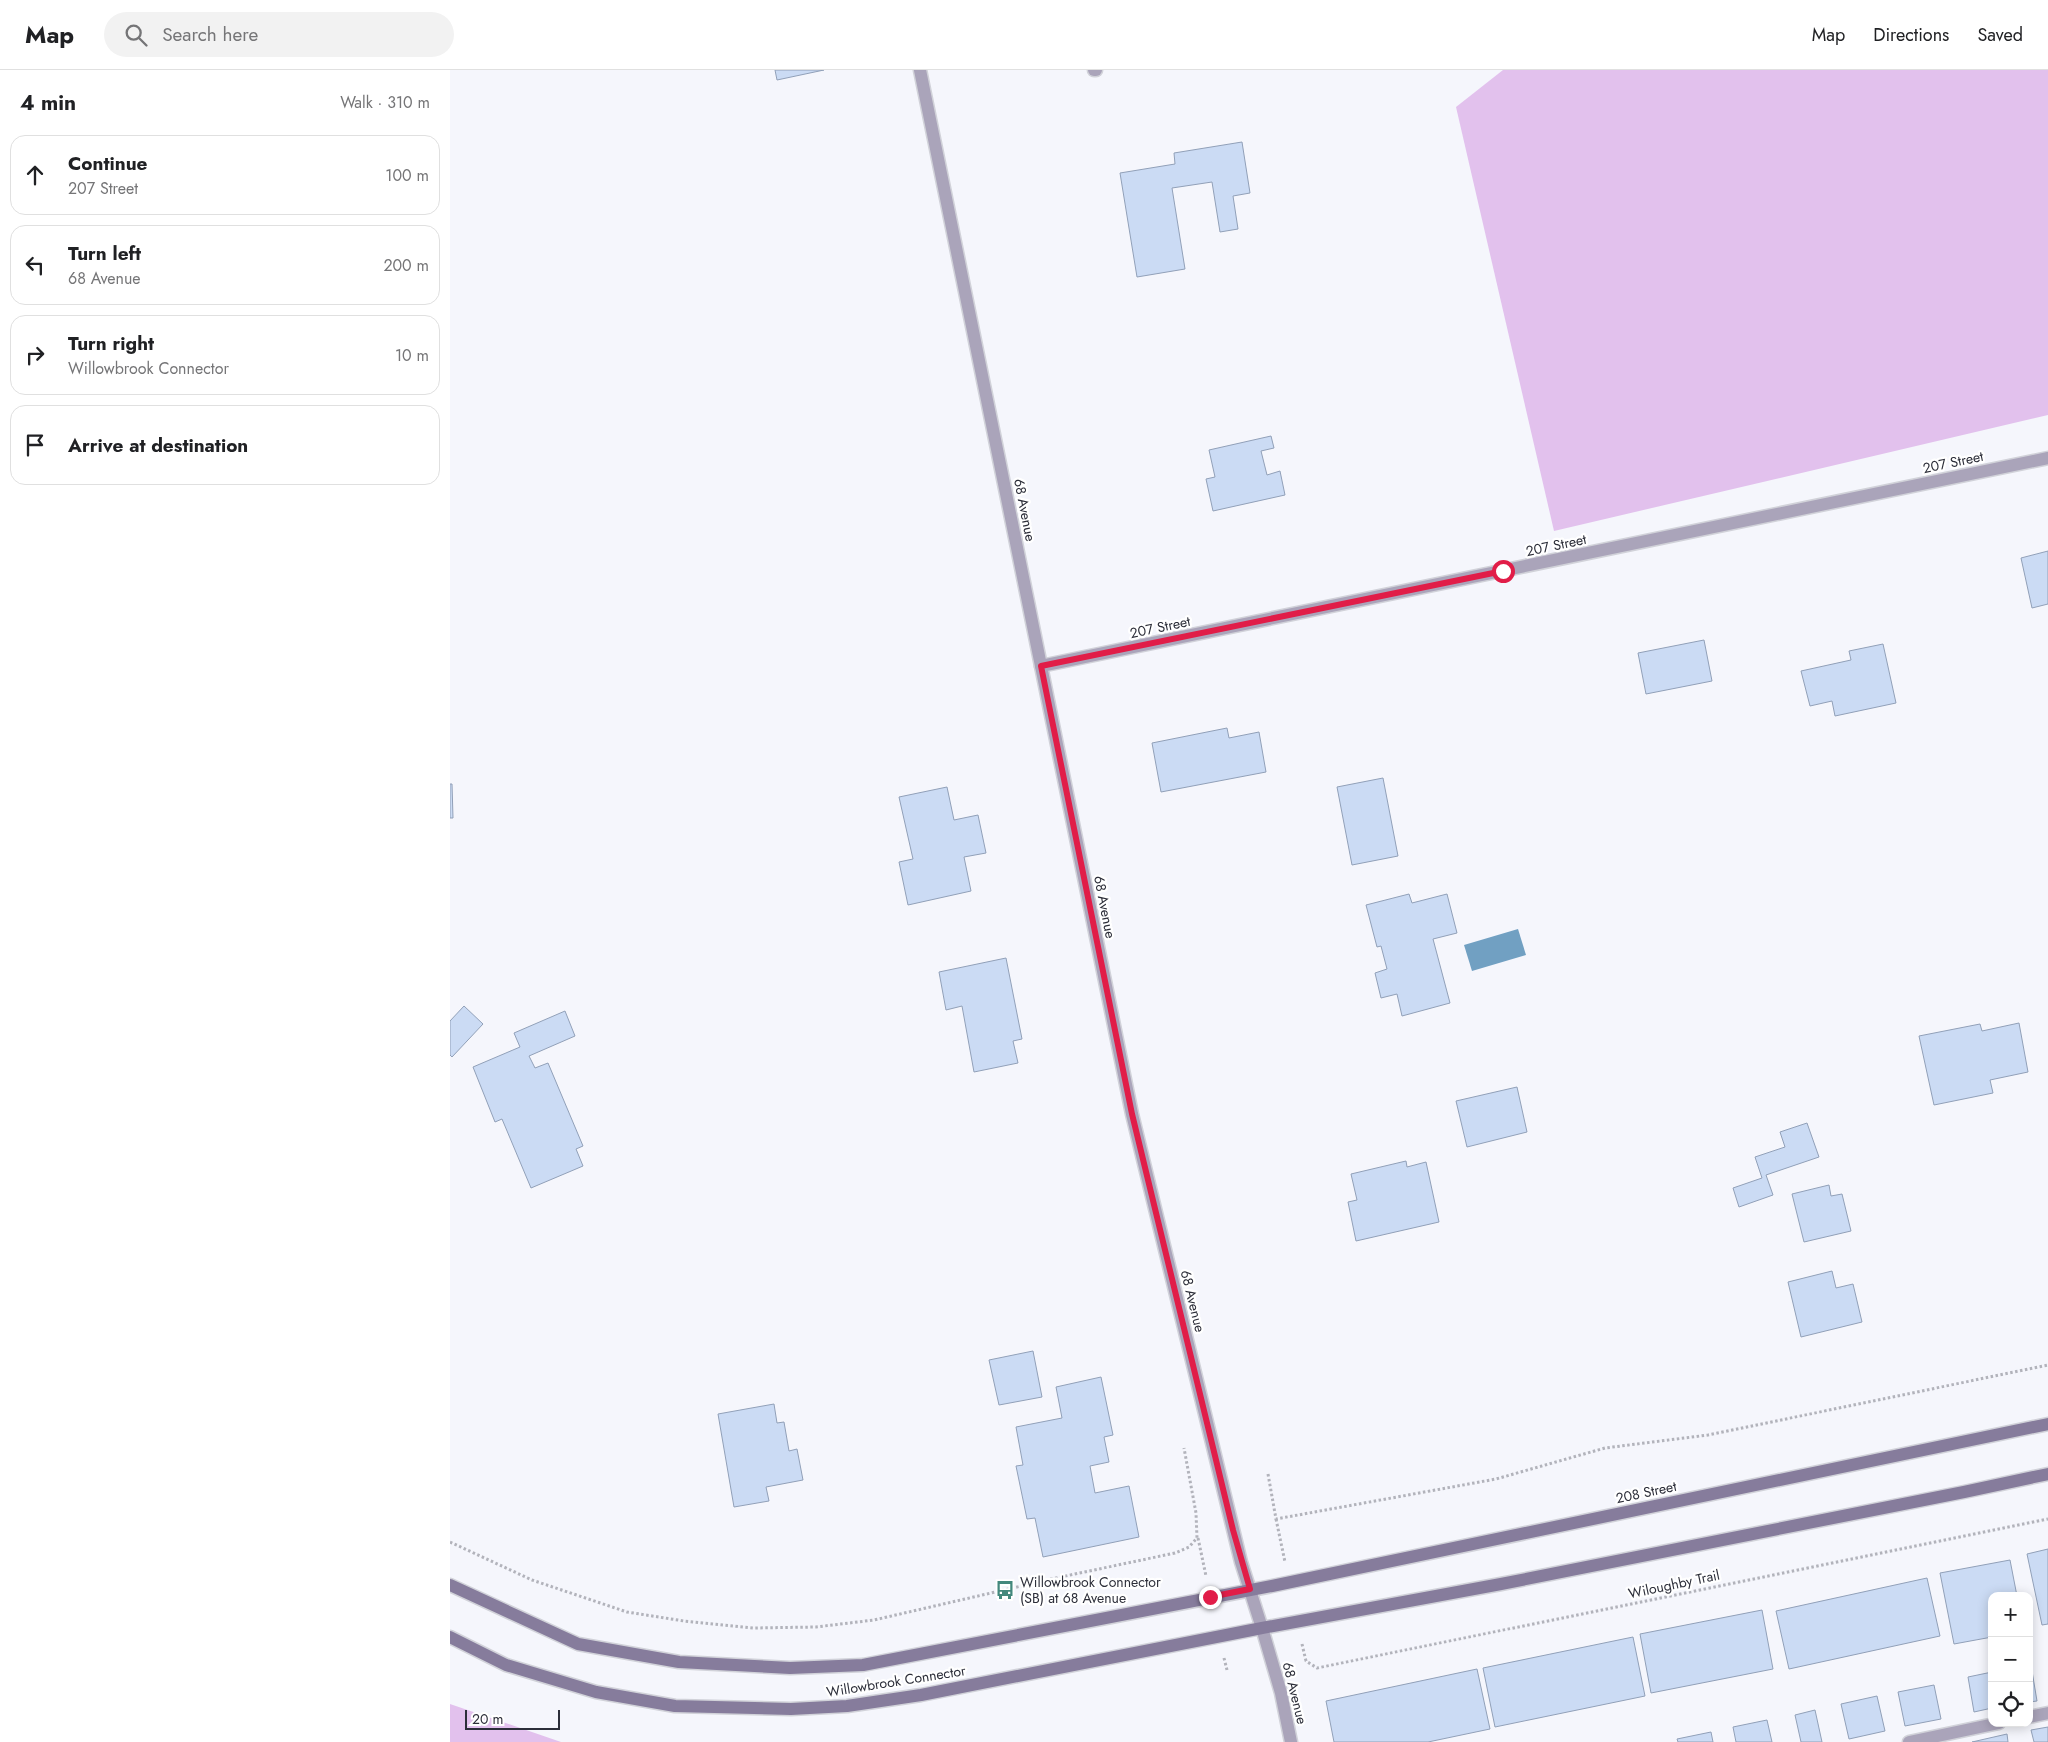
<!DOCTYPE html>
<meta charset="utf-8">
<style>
:root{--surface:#fff;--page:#f2f2f2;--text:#202124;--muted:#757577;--line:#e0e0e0}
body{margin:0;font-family:Jost,sans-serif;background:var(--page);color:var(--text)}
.controls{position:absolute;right:15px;bottom:15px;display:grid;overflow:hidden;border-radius:10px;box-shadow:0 2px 12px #0003}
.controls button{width:45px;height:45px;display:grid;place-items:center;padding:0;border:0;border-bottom:1px solid var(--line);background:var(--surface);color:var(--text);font:25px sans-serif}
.scale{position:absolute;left:15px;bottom:12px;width:95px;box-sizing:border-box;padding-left:5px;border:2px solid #2c2e39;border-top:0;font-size:14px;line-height:18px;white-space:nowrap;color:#2c2e39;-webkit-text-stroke:4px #fff;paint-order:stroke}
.stop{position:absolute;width:15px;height:15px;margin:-11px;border:4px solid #e11d48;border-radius:50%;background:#fff}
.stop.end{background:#e11d48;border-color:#fff;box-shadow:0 1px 5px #0008}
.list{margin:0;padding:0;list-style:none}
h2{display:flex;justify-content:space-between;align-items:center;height:65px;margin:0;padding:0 20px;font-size:21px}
h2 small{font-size:16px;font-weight:400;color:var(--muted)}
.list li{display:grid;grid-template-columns:32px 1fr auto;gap:15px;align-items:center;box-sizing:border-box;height:80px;margin:0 10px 10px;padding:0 10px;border:1px solid var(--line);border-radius:15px}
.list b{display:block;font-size:19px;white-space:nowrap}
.list p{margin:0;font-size:16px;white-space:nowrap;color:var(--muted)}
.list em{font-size:16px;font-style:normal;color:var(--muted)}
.icon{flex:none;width:28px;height:28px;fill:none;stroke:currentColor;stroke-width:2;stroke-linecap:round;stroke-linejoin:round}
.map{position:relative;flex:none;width:1598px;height:1672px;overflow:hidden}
header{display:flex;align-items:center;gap:30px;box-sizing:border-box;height:70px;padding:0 25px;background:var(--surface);border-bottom:1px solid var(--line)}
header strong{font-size:24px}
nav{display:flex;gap:28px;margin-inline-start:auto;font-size:18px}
.search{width:350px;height:45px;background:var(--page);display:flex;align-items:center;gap:12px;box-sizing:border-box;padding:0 18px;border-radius:28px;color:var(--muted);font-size:19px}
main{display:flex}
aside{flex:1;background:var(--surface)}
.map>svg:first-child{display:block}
.green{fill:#e2c1ed}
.water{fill:#71a0c2}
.building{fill:#cbdbf4;stroke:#91a0b8}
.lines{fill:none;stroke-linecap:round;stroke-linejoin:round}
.service-casing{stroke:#d1d2d9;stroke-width:15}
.minor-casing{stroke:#d1d2d9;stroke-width:15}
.tertiary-casing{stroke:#d1d2d9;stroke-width:15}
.secondary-casing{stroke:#d1d2d9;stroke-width:15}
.path{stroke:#b2b3bb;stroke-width:3;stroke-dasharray:2.5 2.5;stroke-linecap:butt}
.service{stroke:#aaa4ba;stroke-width:12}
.minor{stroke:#aaa4ba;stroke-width:12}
.tertiary{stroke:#aaa4ba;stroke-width:12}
.secondary{stroke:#867c9c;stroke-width:12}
.route{stroke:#e11d48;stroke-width:6}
.labels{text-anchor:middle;stroke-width:4.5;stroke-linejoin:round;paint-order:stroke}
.street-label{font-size:14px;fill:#2c2e39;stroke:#fff}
.poi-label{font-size:14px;fill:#2c2e39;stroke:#fff;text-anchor:start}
</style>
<header>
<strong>Map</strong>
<div class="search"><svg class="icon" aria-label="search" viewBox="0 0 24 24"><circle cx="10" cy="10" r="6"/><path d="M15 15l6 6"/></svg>Search here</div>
<nav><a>Map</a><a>Directions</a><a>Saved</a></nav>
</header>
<main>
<aside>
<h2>4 min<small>Walk · 310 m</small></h2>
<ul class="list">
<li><svg class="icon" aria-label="ahead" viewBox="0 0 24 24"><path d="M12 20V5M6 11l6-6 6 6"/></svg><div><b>Continue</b><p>207 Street</p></div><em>100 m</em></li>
<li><svg class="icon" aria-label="left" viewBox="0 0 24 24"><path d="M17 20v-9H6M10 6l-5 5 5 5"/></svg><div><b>Turn left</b><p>68 Avenue</p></div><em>200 m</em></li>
<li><svg class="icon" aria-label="right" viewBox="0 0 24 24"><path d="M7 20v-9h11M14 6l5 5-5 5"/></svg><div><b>Turn right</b><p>Willowbrook Connector</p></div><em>10 m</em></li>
<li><svg class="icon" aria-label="arrive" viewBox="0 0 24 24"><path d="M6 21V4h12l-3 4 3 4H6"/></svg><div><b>Arrive at destination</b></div></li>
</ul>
</aside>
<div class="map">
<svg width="1598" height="1672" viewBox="0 0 1598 1672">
<rect width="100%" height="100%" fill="#f5f6fc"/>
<g class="green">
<polygon points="1053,0 1598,0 1598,345 1104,461 1006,37"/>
<polygon points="0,1634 111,1672 0,1672"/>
</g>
<polygon class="water" points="1068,859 1076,885 1022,901 1014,875"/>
<g class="building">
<polygon points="325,0 374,0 327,10"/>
<polygon points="792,72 800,123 783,126 788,159 770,162 762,112 722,118 735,199 687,207 670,103 725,94 724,83"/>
<polygon points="821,366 824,378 811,381 817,405 830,401 835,425 763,441 756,409 765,407 759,380"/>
<polygon points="1598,481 1598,534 1582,538 1571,488"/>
<polygon points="1254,570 1262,611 1196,624 1188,583"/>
<polygon points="1433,574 1446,633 1385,646 1382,631 1360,636 1351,601 1401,590 1399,581"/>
<polygon points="777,658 779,668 809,662 816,702 711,722 702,673"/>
<polygon points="933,708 948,786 902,795 887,717"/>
<polygon points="0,714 2,714 3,748 0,748"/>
<polygon points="497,717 504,750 528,745 536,783 514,787 521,821 458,835 449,792 463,789 449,727"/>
<polygon points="959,824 962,833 997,824 1007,863 983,869 1000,933 952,946 947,924 931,928 925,903 937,899 931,876 927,877 916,835"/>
<polygon points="556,888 572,969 563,971 568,993 524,1002 512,936 496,940 489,902"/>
<polygon points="14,936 33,954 2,987 0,985 0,951"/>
<polygon points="115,941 125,966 79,986 85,998 98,993 133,1076 126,1079 133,1096 81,1118 52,1049 45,1052 23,997 70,977 64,963"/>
<polygon points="1569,953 1578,1002 1540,1010 1543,1023 1484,1035 1469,966 1530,954 1532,961"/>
<polygon points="1067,1017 1077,1062 1017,1077 1006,1031"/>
<polygon points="1357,1053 1369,1087 1316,1105 1323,1125 1289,1137 1283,1118 1312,1108 1305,1087 1335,1077 1330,1062"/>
<polygon points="956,1091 957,1097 976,1092 989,1152 906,1171 898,1132 907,1130 901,1104"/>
<polygon points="1379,1115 1381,1126 1392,1124 1401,1161 1354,1172 1342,1124"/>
<polygon points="1382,1201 1386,1218 1403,1214 1412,1252 1351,1267 1338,1212"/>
<polygon points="583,1281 592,1327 549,1335 539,1290"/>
<polygon points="651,1307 663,1365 654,1367 659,1392 640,1396 645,1423 679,1416 689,1467 593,1487 585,1448 577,1449 566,1396 573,1395 566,1357 612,1348 606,1317"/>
<polygon points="324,1334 327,1353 334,1352 339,1381 347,1379 353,1410 316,1417 319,1431 284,1437 268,1344"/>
<polygon points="1598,1479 1598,1554 1592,1555 1577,1484"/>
<polygon points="1560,1490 1567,1526 1542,1526 1542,1567 1504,1574 1490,1503"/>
<polygon points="1477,1508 1490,1566 1339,1599 1326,1541"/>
<polygon points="1312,1540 1323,1599 1201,1623 1190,1564"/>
<polygon points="1183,1567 1195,1626 1045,1657 1033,1598"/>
<polygon points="1581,1595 1587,1631 1579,1632 1579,1596"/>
<polygon points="1027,1599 1040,1659 978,1672 884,1672 876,1631"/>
<polygon points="1542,1602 1542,1638 1524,1642 1518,1607"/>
<polygon points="1484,1615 1491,1649 1455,1656 1448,1622"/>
<polygon points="1427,1626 1435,1661 1399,1669 1391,1634"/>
<polygon points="1365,1640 1372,1672 1351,1672 1345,1645"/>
<polygon points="1317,1650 1322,1672 1286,1672 1283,1657"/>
<polygon points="1598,1657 1598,1672 1584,1672 1581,1660"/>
<polygon points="1261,1662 1263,1672 1228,1672 1227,1669"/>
<polygon points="1557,1664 1558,1672 1522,1672"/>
</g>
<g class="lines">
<g class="service-casing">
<g id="service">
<polyline points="644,0 646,0"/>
<polyline points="1579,1647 1598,1643"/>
<polyline points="1459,1672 1549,1653"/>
</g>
</g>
<g class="minor-casing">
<g id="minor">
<polyline points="591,596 1598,388"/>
<polyline points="812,1558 831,1623 841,1672"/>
</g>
</g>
<g class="tertiary-casing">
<polyline id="tertiary" points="470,0 682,1044 791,1492 812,1558"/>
</g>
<g class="secondary-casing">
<g id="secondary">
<polyline points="0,1515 128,1574 229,1592 340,1598 413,1595 822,1516 1598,1354"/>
<polyline points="0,1567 56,1595 146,1622 225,1636 341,1639 397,1636 471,1625 812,1558 1051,1514 1514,1422 1598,1404"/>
</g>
</g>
<g class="path">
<polyline points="818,1404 826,1449 1046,1409 1155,1378 1258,1365 1598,1295"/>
<polyline points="826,1449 835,1492"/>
<polyline points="748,1468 756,1506"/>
<polyline points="0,1472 82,1510 177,1542 234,1551 303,1558 366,1557 424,1550 606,1508 725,1483 739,1477 747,1468 746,1443 734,1378"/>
<polyline points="852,1574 856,1591 867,1598 1598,1449"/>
<polyline points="774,1588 777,1600"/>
</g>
<use href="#service" class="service"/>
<use href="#minor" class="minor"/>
<use href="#tertiary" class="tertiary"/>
<use href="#secondary" class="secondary"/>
</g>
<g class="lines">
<polyline class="route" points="760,1527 800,1519 783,1460 682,1044 591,596 1053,501"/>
</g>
<defs>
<g id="bus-bare" transform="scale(1.5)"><path d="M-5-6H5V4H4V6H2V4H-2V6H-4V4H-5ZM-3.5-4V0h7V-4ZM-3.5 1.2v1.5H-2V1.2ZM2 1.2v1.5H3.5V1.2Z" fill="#43887d" stroke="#fff" stroke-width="2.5" paint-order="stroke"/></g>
</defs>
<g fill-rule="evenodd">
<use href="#bus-bare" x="555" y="1520"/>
</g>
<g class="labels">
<g class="street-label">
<text transform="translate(1503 392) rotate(-12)" y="5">207 Street</text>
<text transform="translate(575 440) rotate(79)" y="5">68 Avenue</text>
<text transform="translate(1106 475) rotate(-12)" y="5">207 Street</text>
<text transform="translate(710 557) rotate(-12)" y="5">207 Street</text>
<text transform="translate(655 837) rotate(79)" y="5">68 Avenue</text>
<text transform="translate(743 1231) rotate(76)" y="5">68 Avenue</text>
<text transform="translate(1196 1422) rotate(-12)" y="5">208 Street</text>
<text transform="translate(1224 1514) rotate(-12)" y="5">Wiloughby Trail</text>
<text transform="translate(446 1611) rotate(-9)" y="5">Willowbrook Connector</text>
<text transform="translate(845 1623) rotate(76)" y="5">68 Avenue</text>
</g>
<g class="poi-label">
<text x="570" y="1517">Willowbrook Connector<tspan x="570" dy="16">(SB) at 68 Avenue</tspan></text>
</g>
</g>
</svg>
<div class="controls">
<button>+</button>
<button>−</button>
<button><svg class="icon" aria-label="locate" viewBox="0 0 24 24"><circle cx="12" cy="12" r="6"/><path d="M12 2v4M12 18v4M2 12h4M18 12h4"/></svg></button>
</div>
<div class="scale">20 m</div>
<div class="stop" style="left:1053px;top:501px"></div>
<div class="stop end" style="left:760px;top:1527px"></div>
</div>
</main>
